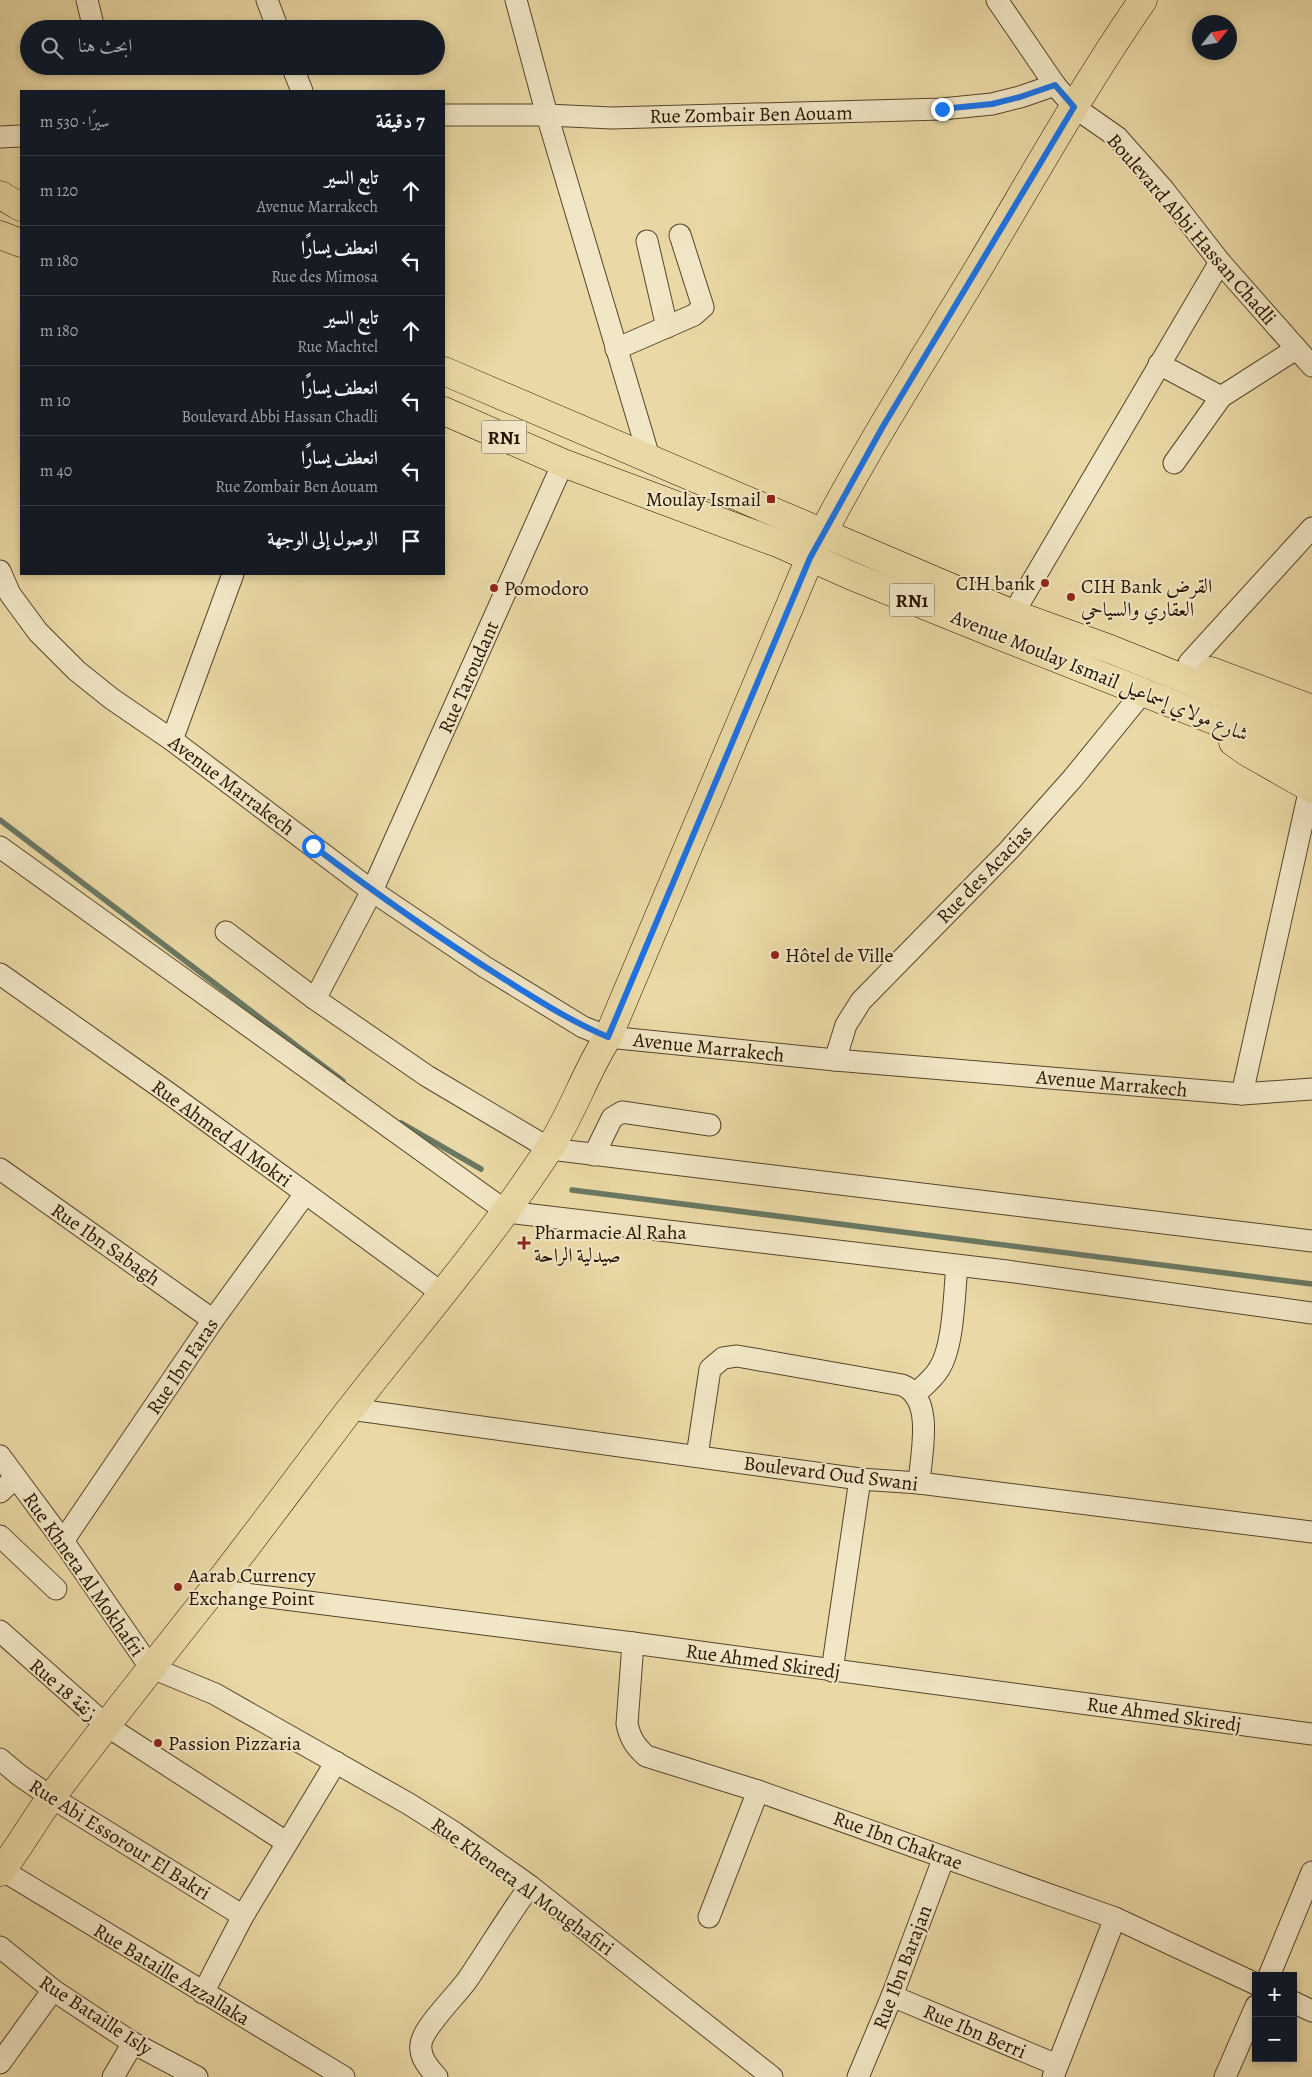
<!DOCTYPE html>
<html lang="ar">
<meta charset="utf-8">
<style>
:root{--surface:#171b24;--page:#20242c;--text:#f1f3f6;--muted:#9ea1a6;--line:#363941}
body{margin:0;font-family:Alegreya,Amiri,serif;background:var(--page);color:var(--text);direction:rtl}
.controls{position:absolute;right:15px;bottom:15px;display:grid;overflow:hidden;border-radius:0px;box-shadow:0 2px 8px #0003}
.controls button{width:45px;height:45px;display:grid;place-items:center;padding:0;border:0;border-bottom:1px solid var(--line);background:var(--surface);color:var(--text);font:25px sans-serif}
.compass{position:absolute;left:1192px;top:15px;width:45px;height:45px;border-radius:50%;background:var(--surface);box-shadow:0 2px 8px #0003;rotate:59deg}
.stop{position:absolute;width:15px;height:15px;margin:-11px;border:4px solid #1a73e8;border-radius:50%;background:#fff}
.stop.end{background:#1a73e8;border-color:#fff;box-shadow:0 1px 5px #0008}
.list{margin:0;padding:0;list-style:none}
h2{display:flex;justify-content:space-between;align-items:center;height:65px;margin:0;padding:0 20px;font-size:21px}
h2 small{font-size:16px;font-weight:400;color:var(--muted)}
.list li{display:grid;grid-template-columns:32px 1fr auto;gap:15px;align-items:center;box-sizing:border-box;height:70px;padding:0 20px;border-top:1px solid var(--line)}
.list b{display:block;font-size:19px;white-space:nowrap}
.list p{margin:0;font-size:16px;white-space:nowrap;color:var(--muted)}
.list em{font-size:16px;font-style:normal;color:var(--muted)}
.icon{flex:none;width:28px;height:28px;fill:none;stroke:currentColor;stroke-width:2;stroke-linecap:round;stroke-linejoin:round}
.map{position:relative;flex:none;width:1312px;height:2077px;overflow:hidden;direction:ltr}
.search{position:absolute;background:var(--surface);box-shadow:0 2px 8px #0003;left:20px;top:20px;width:425px;height:55px;display:flex;align-items:center;gap:12px;box-sizing:border-box;padding:0 18px;border-radius:28px;color:var(--muted);font-size:19px}
.panel{position:absolute;background:var(--surface);box-shadow:0 2px 8px #0003;left:20px;top:90px;width:425px;height:485px;border-radius:0px;direction:rtl}
.map>svg:first-child{display:block}
.lines{fill:none;stroke-linecap:round;stroke-linejoin:round}
.stream{stroke:#6a7863;stroke-width:5.5}
.minor-casing{stroke:#56452a;stroke-width:23}
.major-casing{stroke:#251400;stroke-width:29}
.highway-casing{stroke:#251400;stroke-width:29}
.minor{stroke:#f1e6c5;stroke-width:21}
.major{stroke:#ead9a6;stroke-width:28}
.highway{stroke:#ead9a6;stroke-width:28}
.route{stroke:#1a73e8;stroke-width:6}
.poi-dot{fill:#8f2418;stroke:#f1e6c5;stroke-width:2}
.labels{text-anchor:middle;stroke-width:4;stroke-linejoin:round;paint-order:stroke}
.shield{fill:#f1e6c5;stroke:#62533b;stroke-width:1}
.shield-label{font-size:19px;font-weight:bold;fill:#251400}
.street-label{font-size:20px;fill:#251400;stroke:#f1e6c5}
.poi-label{font-size:20px;fill:#251400;stroke:#f1e6c5;text-anchor:start}
</style>
<div class="map">
<svg width="1312" height="2077" viewBox="0 0 1312 2077">
<rect width="100%" height="100%" fill="#ead9a6"/>
<filter id="stains"><feTurbulence type="fractalNoise" baseFrequency=".004" numOctaves="4"/><feColorMatrix values="0 0 0 0 .2 0 0 0 0 .09 0 0 0 0 .02 0 0 0 .5 -.17"/></filter>
<radialGradient id="worn" r=".72"><stop offset=".6" stop-color="#630" stop-opacity="0"/><stop offset="1" stop-color="#630" stop-opacity=".3"/></radialGradient>
<g class="lines">
<g class="stream">
<polyline points="0,820 343,1081"/>
<polyline points="401,1123 481,1169"/>
<polyline points="572,1190 1312,1284"/>
</g>
<g class="minor-casing">
<g id="minor">
<polyline points="87,0 94,29"/>
<polyline points="267,0 278,29"/>
<polyline points="516,0 547,115 649,457"/>
<polyline points="997,0 1055,85 1074,107 1117,137 1164,190 1220,262 1312,366"/>
<polyline points="292,66 302,91"/>
<polyline points="444,115 547,115 612,118 942,109 992,104 1020,97 1055,85"/>
<polyline points="0,137 21,136"/>
<polyline points="647,241 667,327"/>
<polyline points="616,349 694,315 703,307 680,235"/>
<polyline points="1159,364 1221,397 1296,349"/>
<polyline points="1174,463 1221,397"/>
<polyline points="0,571 10,594 38,632 77,671 112,699 172,740 372,891 485,967 583,1027 608,1037 835,1060 1242,1094 1312,1089"/>
<polyline points="1013,614 1220,262"/>
<polyline points="1189,663 1312,528"/>
<polyline points="172,740 233,574"/>
<polyline points="0,847 507,1212 1007,1271 1312,1313"/>
<polyline points="226,932 315,999 427,1076 550,1149 1312,1241"/>
<polyline points="0,974 174,1097 443,1294"/>
<polyline points="315,999 372,891 563,463"/>
<polyline points="835,1060 846,1025 861,1001 1009,850 1073,778 1143,692"/>
<polyline points="1242,1094 1310,788"/>
<polyline points="594,1155 612,1118 622,1112 710,1125"/>
<polyline points="0,1169 213,1320"/>
<path d="M915,1394C924,1386 933,1379 939,1369C954,1346 954,1294 957,1266"/>
<polyline points="350,1409 860,1479 919,1483 1312,1532"/>
<polyline points="0,1456 63,1541 150,1667 215,1694 409,1804 455,1833 530,1886 772,2077"/>
<path d="M697,1456L710,1369L723,1358L737,1356L902,1385C935,1398 921,1454 919,1483"/>
<polyline points="0,1492 15,1478"/>
<polyline points="0,1536 56,1589"/>
<polyline points="63,1541 213,1320 305,1194"/>
<polyline points="213,1590 633,1643 1312,1734"/>
<polyline points="0,1631 107,1726 286,1842"/>
<path d="M633,1643L627,1724C630,1738 635,1746 646,1756L758,1791L1115,1918L1256,1984"/>
<polyline points="832,1671 860,1479"/>
<polyline points="0,1759 19,1775 51,1797 243,1916"/>
<polyline points="2,1870 344,2077"/>
<polyline points="709,1917 758,1791"/>
<polyline points="0,1947 53,1990 133,2043 197,2077"/>
<polyline points="1269,1976 1312,1872"/>
<polyline points="203,1993 243,1916 336,1762"/>
<polyline points="892,1996 1057,2065"/>
<polyline points="1293,2002 1312,2011"/>
<polyline points="0,2063 53,1990"/>
<polyline points="113,2077 133,2043"/>
<path d="M437,2077C429,2068 419,2057 421,2044C423,2027 457,1995 468,1979C489,1948 508,1916 530,1886"/>
<polyline points="858,2077 892,1996 944,1857"/>
<polyline points="1053,2077 1115,1918"/>
<polyline points="1225,2077 1256,2006"/>
</g>
</g>
<g class="major-casing">
<path id="major" d="M0,1872C19,1848 34,1820 53,1795C105,1726 159,1658 213,1590C259,1531 303,1471 348,1412C415,1326 487,1243 547,1152C572,1116 584,1074 608,1037L810,558C861,456 923,361 981,264C1034,175 1084,85 1143,0"/>
</g>
<g class="highway-casing">
<g id="highway">
<polyline points="0,195 21,207"/>
<polyline points="0,235 21,243"/>
<polyline points="444,371 1013,614 1110,649 1312,730"/>
<polyline points="444,411 563,463 780,544 852,576 998,635 1312,759"/>
<polyline points="1211,671 1312,709"/>
<polyline points="1233,742 1247,752 1312,789"/>
</g>
</g>
<use href="#minor" class="minor"/>
<use href="#major" class="major"/>
<use href="#highway" class="highway"/>
</g>
<g class="lines">
<path class="route" d="M313,846C374,892 436,936 501,977C536,999 570,1021 608,1037L810,558L882,428L1074,107L1055,85L1020,97L992,104L942,109"/>
</g>
<g class="poi-dot">
<rect x="766" y="494" width="10" height="10" rx="2.5"/>
<circle cx="1045" cy="583" r="5"/>
<circle cx="494" cy="588" r="5"/>
<circle cx="1071" cy="597" r="5"/>
<circle cx="775" cy="955" r="5"/>
<path d="M521.5 1235.5h5v5h5v5h-5v5h-5v-5h-5v-5h5z"/>
<circle cx="178" cy="1587" r="5"/>
<circle cx="158" cy="1743" r="5"/>
</g>
<g class="labels">
<g class="shield">
<rect x="481.5" y="420.5" width="45" height="33" rx="4"/>
<rect x="889.5" y="583.5" width="45" height="33" rx="4"/>
</g>
<g class="shield-label">
<text x="504" y="444">RN1</text>
<text x="912" y="607">RN1</text>
</g>
<g class="street-label">
<text transform="translate(751 114) rotate(-1)" y="7">Rue Zombair Ben Aouam</text>
<text transform="translate(1192 229) rotate(49)" y="7">Boulevard Abbi Hassan Chadli</text>
<text transform="translate(1100 675) rotate(22)" y="7">Avenue Moulay Ismail شارع مولاي إسماعيل</text>
<text transform="translate(468 677) rotate(-66)" y="7">Rue Taroudant</text>
<text transform="translate(232 785) rotate(37)" y="7">Avenue Marrakech</text>
<text transform="translate(984 874) rotate(-46)" y="7">Rue des Acacias</text>
<text transform="translate(709 1047) rotate(6)" y="7">Avenue Marrakech</text>
<text transform="translate(1112 1083) rotate(5)" y="7">Avenue Marrakech</text>
<text transform="translate(222 1133) rotate(36)" y="7">Rue Ahmed Al Mokri</text>
<text transform="translate(106 1244) rotate(35)" y="7">Rue Ibn Sabagh</text>
<text transform="translate(182 1366) rotate(-56)" y="7">Rue Ibn Faras</text>
<text transform="translate(831 1473) rotate(7)" y="7">Boulevard Oud Swani</text>
<text transform="translate(84 1574) rotate(55)" y="7">Rue Khneta Al Mokhafri</text>
<text transform="translate(763 1661) rotate(8)" y="7">Rue Ahmed Skiredj</text>
<text transform="translate(64 1689) rotate(41)" y="7">Rue 18 زنقة</text>
<text transform="translate(1164 1714) rotate(8)" y="7">Rue Ahmed Skiredj</text>
<text transform="translate(120 1839) rotate(32)" y="7">Rue Abi Essorour El Bakri</text>
<text transform="translate(898 1840) rotate(20)" y="7">Rue Ibn Chakrae</text>
<text transform="translate(523 1886) rotate(36)" y="7">Rue Kheneta Al Moughafiri</text>
<text transform="translate(902 1967) rotate(-69)" y="7">Rue Ibn Barajan</text>
<text transform="translate(172 1974) rotate(31)" y="7">Rue Bataille Azzallaka</text>
<text transform="translate(96 2015) rotate(33)" y="7">Rue Bataille Isly</text>
<text transform="translate(975 2031) rotate(23)" y="7">Rue Ibn Berri</text>
</g>
<g class="poi-label">
<text x="761" y="506" text-anchor="end">Moulay Ismail</text>
<text x="1035" y="590" text-anchor="end">CIH bank</text>
<text x="1081" y="593">CIH Bank القرض<tspan x="1081" dy="23">العقاري والسياحي</tspan></text>
<text x="504" y="595">Pomodoro</text>
<text x="785" y="962">Hôtel de Ville</text>
<text x="534" y="1239">Pharmacie Al Raha<tspan x="534" dy="23">صيدلية الراحة</tspan></text>
<text x="188" y="1582">Aarab Currency<tspan x="188" dy="23">Exchange Point</tspan></text>
<text x="168" y="1750">Passion Pizzaria</text>
</g>
</g>
<rect width="100%" height="100%" filter="url(#stains)"/>
<rect width="100%" height="100%" fill="url(#worn)"/>
</svg>
<div class="controls">
<button>+</button>
<button>−</button>
</div>
<svg class="compass" viewBox="-18 -18 36 36"><path d="M0-13l5 13h-10z" fill="#e53935"/><path d="M0 13l5-13h-10z" fill="#9ea1a6"/></svg>
<div class="stop" style="left:313px;top:846px"></div>
<div class="stop end" style="left:942px;top:109px"></div>
<div class="search"><svg class="icon" aria-label="search" viewBox="0 0 24 24"><circle cx="10" cy="10" r="6"/><path d="M15 15l6 6"/></svg>ابحث هنا</div>
<section class="panel">
<h2>7 دقيقة<small>سيرًا · 530 m</small></h2>
<ul class="list">
<li><svg class="icon" aria-label="ahead" viewBox="0 0 24 24"><path d="M12 20V5M6 11l6-6 6 6"/></svg><div><b>تابع السير</b><p>Avenue Marrakech</p></div><em>120 m</em></li>
<li><svg class="icon" aria-label="left" viewBox="0 0 24 24"><path d="M17 20v-9H6M10 6l-5 5 5 5"/></svg><div><b>انعطف يسارًا</b><p>Rue des Mimosa</p></div><em>180 m</em></li>
<li><svg class="icon" aria-label="ahead" viewBox="0 0 24 24"><path d="M12 20V5M6 11l6-6 6 6"/></svg><div><b>تابع السير</b><p>Rue Machtel</p></div><em>180 m</em></li>
<li><svg class="icon" aria-label="left" viewBox="0 0 24 24"><path d="M17 20v-9H6M10 6l-5 5 5 5"/></svg><div><b>انعطف يسارًا</b><p>Boulevard Abbi Hassan Chadli</p></div><em>10 m</em></li>
<li><svg class="icon" aria-label="left" viewBox="0 0 24 24"><path d="M17 20v-9H6M10 6l-5 5 5 5"/></svg><div><b>انعطف يسارًا</b><p>Rue Zombair Ben Aouam</p></div><em>40 m</em></li>
<li><svg class="icon" aria-label="arrive" viewBox="0 0 24 24"><path d="M6 21V4h12l-3 4 3 4H6"/></svg><div><b>الوصول إلى الوجهة</b></div></li>
</ul>
</section>
</div>
